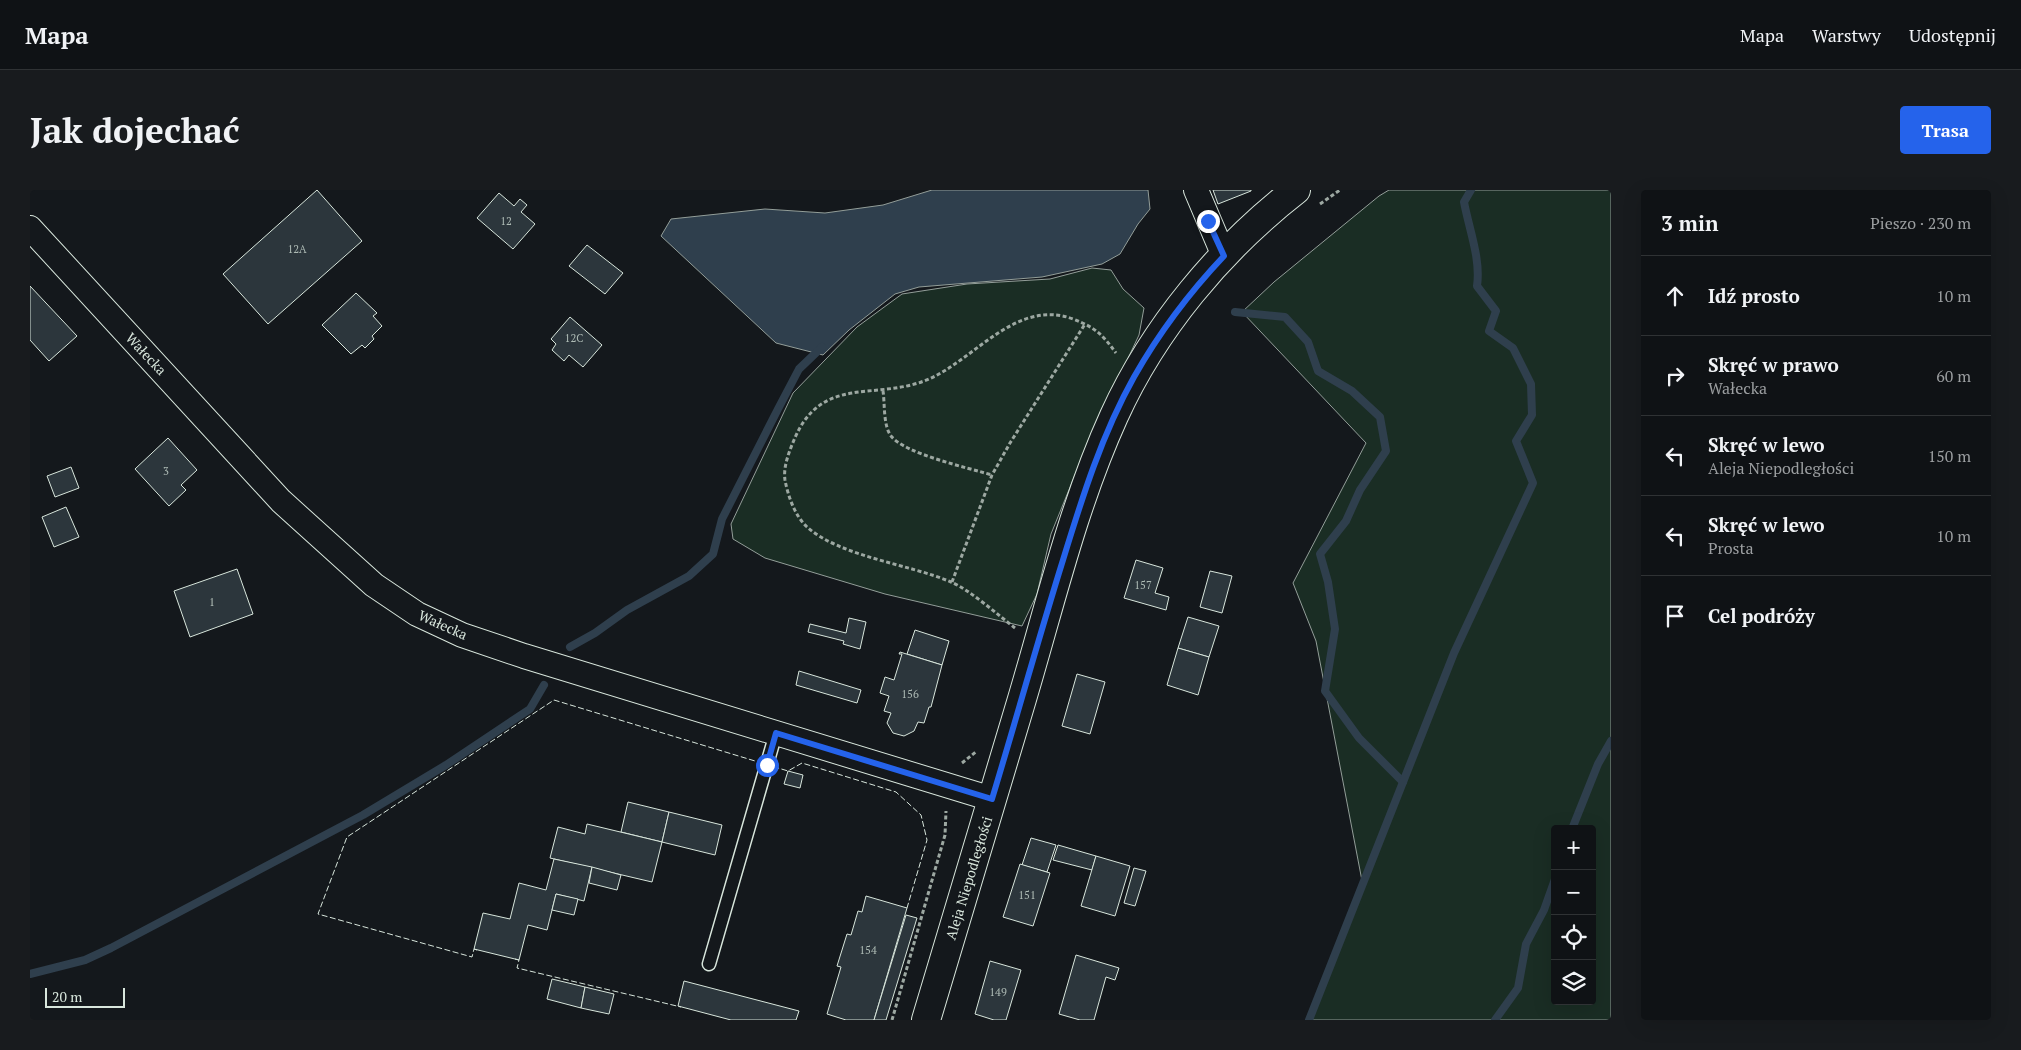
<!DOCTYPE html>
<html lang="pl">
<meta charset="utf-8">
<style>
:root{--surface:#0f1215;--page:#181b1e;--text:#f1f3f6;--muted:#9b9ea0;--line:#2f3234;--accent:#2563eb}
body{margin:0;font-family:"PT Serif",serif;background:var(--page);color:var(--text)}
.controls{position:absolute;right:15px;bottom:15px;display:grid;overflow:hidden;border-radius:5px;box-shadow:0 5px 20px #0002}
.controls button{width:45px;height:45px;display:grid;place-items:center;padding:0;border:0;border-bottom:1px solid var(--line);background:var(--surface);color:var(--text);font:25px sans-serif}
.scale{position:absolute;left:15px;bottom:12px;width:80px;box-sizing:border-box;padding-left:5px;border:2px solid #d8e6dc;border-top:0;font-size:14px;line-height:18px;white-space:nowrap;color:#d8e6dc;-webkit-text-stroke:4px #14181c;paint-order:stroke}
.stop{position:absolute;width:15px;height:15px;margin:-11px;border:4px solid #2563eb;border-radius:50%;background:#fff}
.stop.end{background:#2563eb;border-color:#fff;box-shadow:0 1px 5px #0008}
.list{margin:0;padding:0;list-style:none}
h2{display:flex;justify-content:space-between;align-items:center;height:65px;margin:0;padding:0 20px;font-size:21px}
h2 small{font-size:16px;font-weight:400;color:var(--muted)}
.list li{display:grid;grid-template-columns:32px 1fr auto;gap:15px;align-items:center;box-sizing:border-box;height:80px;padding:0 20px;border-top:1px solid var(--line)}
.list b{display:block;font-size:19px;white-space:nowrap}
.list p{margin:0;font-size:16px;white-space:nowrap;color:var(--muted)}
.list em{font-size:16px;font-style:normal;color:var(--muted)}
.icon{flex:none;width:28px;height:28px;fill:none;stroke:currentColor;stroke-width:2;stroke-linecap:round;stroke-linejoin:round}
.map{position:relative;flex:none;width:1581px;height:830px;overflow:hidden;border-radius:5px}
header{display:flex;align-items:center;gap:30px;box-sizing:border-box;height:70px;padding:0 25px;background:var(--surface);border-bottom:1px solid var(--line)}
header strong{font-size:24px}
nav{display:flex;gap:28px;margin-inline-start:auto;font-size:18px}
.intro{display:flex;align-items:center;justify-content:space-between;box-sizing:border-box;height:120px;padding:0 30px}
h1{margin:0;font-size:35px}
.button{padding:12px 22px;border-radius:5px;background:var(--accent);color:#fff;font-size:18px;font-weight:700}
main{display:flex;gap:30px;padding:0 30px}
aside{flex:1;background:var(--surface);border-radius:5px;box-shadow:0 5px 20px #0002}
.map>svg:first-child{display:block}
.green{fill:#1a2d24;stroke:#939e99;fill-rule:evenodd}
.water{fill:#2f3f4d;stroke:#939e99}
.lines{fill:none;stroke-linecap:round;stroke-linejoin:round}
.stream{stroke:#2f3f4d;stroke-width:8}
.building{fill:#2c363c;stroke:#d8e6dc}
.lane-casing{stroke:#d8e6dc;stroke-width:15}
.street-casing{stroke:#d8e6dc;stroke-width:26}
.secondary-casing{stroke:#d8e6dc;stroke-width:30}
.path{stroke:#9da8a2;stroke-width:3;stroke-dasharray:4 2.5;stroke-linecap:butt}
.lane{stroke:#14181c;stroke-width:12}
.street{stroke:#14181c;stroke-width:24}
.secondary{stroke:#14181c;stroke-width:28}
.fence{stroke:#d8e6dc;stroke-width:1;stroke-dasharray:6 2.5;stroke-linecap:butt}
.route{stroke:#2563eb;stroke-width:6}
.labels{text-anchor:middle;stroke-width:4;stroke-linejoin:round;paint-order:stroke}
.number-label{font-size:11px;fill:#adbab4}
.street-label{font-size:14px;fill:#d8e6dc;stroke:#14181c}
</style>
<header>
<strong>Mapa</strong>
<nav><a>Mapa</a><a>Warstwy</a><a>Udostępnij</a></nav>
</header>
<div class="intro"><h1>Jak dojechać</h1><a class="button">Trasa</a></div>
<main>
<div class="map">
<svg width="1581" height="830" viewBox="0 0 1581 830">
<rect width="100%" height="100%" fill="#14181c"/>
<g class="green">
<path d="M1359,0H1581V830H1279L1333,696L1286,451L1263,393L1336,253L1212,122L1244,92L1349,6ZM1525,639H1562V811H1525Z"/>
<polygon points="1062,78 1081,80 1093,99 1114,118 1109,145 1058,253 1021,344 1007,404 992,436 855,404 735,368 703,349 701,334 763,203 827,137 872,104 937,94 1020,89"/>
</g>
<polygon class="water" points="902,0 1118,0 1120,19 1108,34 1090,64 1072,74 1012,87 889,97 865,104 819,140 793,165 746,153 631,46 641,29 735,19 795,23 853,15"/>
<g class="lines">
<g class="stream">
<polyline points="1205,122 1255,127 1278,152 1288,181 1322,201 1350,227 1356,261 1330,300 1316,331 1290,364 1298,392 1305,439 1295,501 1329,548 1373,592"/>
<polyline points="540,457 565,443 597,420 659,386 683,364 692,329 748,219 769,179 792,157"/>
<polyline points="1542,639 1568,574 1581,551"/>
<polyline points="0,784 55,770 81,758 333,625 416,575 500,519 514,495"/>
<path d="M1279,830L1424,463L1503,293L1486,251L1502,225L1501,194L1483,158L1459,141L1466,121L1447,96C1451,69 1439,39 1434,12L1441,0"/>
<polyline points="1465,830 1488,798 1496,754 1514,720 1525,689"/>
</g>
</g>
<g class="building">
<polygon points="287,0 332,51 238,134 193,84"/>
<polygon points="1183,0 1221,0 1221,1 1188,14"/>
<polygon points="469,3 484,16 490,9 497,15 491,22 505,34 483,59 447,28"/>
<polygon points="557,55 593,83 575,104 539,76"/>
<polygon points="0,96 47,146 19,171 0,150"/>
<polygon points="326,103 347,123 343,126 352,136 342,146 344,149 335,158 332,155 321,164 292,135"/>
<polygon points="540,127 572,155 553,177 539,165 534,171 522,160 526,154 521,149"/>
<polygon points="138,248 167,280 151,295 156,300 139,316 105,279"/>
<polygon points="41,277 49,298 25,307 17,286"/>
<polygon points="36,317 49,347 24,357 12,327"/>
<polygon points="1106,370 1133,378 1125,403 1139,407 1136,420 1094,408"/>
<polygon points="207,379 223,424 160,447 144,401"/>
<polygon points="1180,381 1202,386 1192,423 1170,417"/>
<polygon points="1158,427 1189,436 1179,467 1148,458"/>
<polygon points="819,428 836,432 830,459 813,454 814,451 778,442 780,434 816,443"/>
<polygon points="885,440 919,451 912,475 877,464"/>
<polygon points="1148,458 1179,467 1168,505 1137,495"/>
<polygon points="870,462 912,475 901,517 899,517 894,533 888,532 884,541 874,546 863,543 857,533 861,523 854,521 859,506 850,503 855,487 864,490 872,464 869,464"/>
<polygon points="769,481 831,500 827,513 766,495"/>
<polygon points="1047,484 1075,492 1060,544 1032,536"/>
<polygon points="758,581 773,585 770,598 754,594"/>
<polygon points="598,612 639,622 632,652 591,642"/>
<polygon points="639,622 692,635 685,665 632,652"/>
<polygon points="557,634 632,652 622,692 520,668 528,637 555,644"/>
<polygon points="1001,648 1026,655 1017,682 992,675"/>
<polygon points="1028,655 1066,666 1062,680 1023,670"/>
<polygon points="1066,666 1100,676 1085,726 1051,716"/>
<polygon points="524,669 562,677 554,711 526,704 517,740 498,735 489,770 444,759 453,723 480,729 489,693 516,700"/>
<polygon points="990,674 1020,683 1003,736 973,727"/>
<polygon points="562,677 591,685 587,700 559,693"/>
<polygon points="1104,678 1116,681 1105,716 1094,713"/>
<polygon points="526,704 548,709 544,725 522,720"/>
<polygon points="836,706 877,718 844,830 816,830 797,824 811,777 807,776 817,744 821,745 828,721 832,722"/>
<polygon points="876,725 887,728 856,830 844,830"/>
<polygon points="1046,765 1089,778 1085,790 1076,787 1064,830 1050,830 1029,824"/>
<polygon points="960,771 991,780 976,830 964,830 945,824"/>
<polygon points="522,789 555,797 551,818 517,809"/>
<polygon points="654,791 769,821 766,830 701,830 648,816"/>
<polygon points="555,797 584,804 579,824 551,818"/>
</g>
<g class="lines">
<g class="lane-casing">
<polyline id="lane" points="679,774 746,543"/>
</g>
<g class="street-casing">
<g id="street">
<polyline points="1166,0 1194,66"/>
<polyline points="0,38 251,311 344,395 387,424 432,445 494,466 962,609"/>
</g>
</g>
<g class="secondary-casing">
<path id="secondary" d="M896,830C928,723 960,616 992,509C1020,415 1043,316 1084,226C1124,138 1190,59 1266,0"/>
</g>
<g class="path">
<polyline points="1290,14 1310,0"/>
<path d="M853,201C855,214 853,235 861,246C875,264 939,278 962,285"/>
<polyline points="922,392 962,285 980,253 1055,134"/>
<path d="M985,438C968,425 940,400 921,392C879,374 811,367 777,337C765,326 758,306 755,290C753,277 759,262 764,250C792,183 846,212 899,189C945,169 987,108 1043,129C1066,138 1072,144 1086,163"/>
<polyline points="932,573 947,561"/>
<polyline points="862,830 915,645 916,621"/>
</g>
<use href="#lane" class="lane"/>
<use href="#street" class="street"/>
<use href="#secondary" class="secondary"/>
<g class="fence">
<polyline points="447,760 444,759 442,767 288,724 317,647 524,510 758,581 772,573 866,602 891,625 897,650 877,718"/>
<polyline points="485,769 489,770 487,778 651,817"/>
</g>
</g>
<g class="lines">
<path class="route" d="M737,575L746,543L962,609C986,530 1008,450 1033,370C1052,308 1072,244 1104,187C1129,143 1159,103 1194,66L1178,31"/>
</g>
<g class="labels">
<g class="number-label">
<text x="476" y="35">12</text>
<text x="267" y="63">12A</text>
<text x="544" y="152">12C</text>
<text x="136" y="285">3</text>
<text x="1113" y="399">157</text>
<text x="182" y="416">1</text>
<text x="880" y="508">156</text>
<text x="997" y="709">151</text>
<text x="838" y="764">154</text>
<text x="968" y="806">149</text>
</g>
<g class="street-label">
<text transform="translate(116 164) rotate(47)" y="5">Wałecka</text>
<text transform="translate(413 435) rotate(24)" y="5">Wałecka</text>
<text transform="translate(939 688) rotate(-73)" y="5">Aleja Niepodległości</text>
</g>
</g>
</svg>
<div class="controls">
<button>+</button>
<button>−</button>
<button><svg class="icon" aria-label="locate" viewBox="0 0 24 24"><circle cx="12" cy="12" r="6"/><path d="M12 2v4M12 18v4M2 12h4M18 12h4"/></svg></button>
<button><svg class="icon" aria-label="layers" viewBox="0 0 24 24"><path d="M12 4l9 5-9 5-9-5zM3 14l9 5 9-5"/></svg></button>
</div>
<div class="scale">20 m</div>
<div class="stop" style="left:737px;top:575px"></div>
<div class="stop end" style="left:1178px;top:31px"></div>
</div>
<aside>
<h2>3 min<small>Pieszo · 230 m</small></h2>
<ul class="list">
<li><svg class="icon" aria-label="ahead" viewBox="0 0 24 24"><path d="M12 20V5M6 11l6-6 6 6"/></svg><div><b>Idź prosto</b></div><em>10 m</em></li>
<li><svg class="icon" aria-label="right" viewBox="0 0 24 24"><path d="M7 20v-9h11M14 6l5 5-5 5"/></svg><div><b>Skręć w prawo</b><p>Wałecka</p></div><em>60 m</em></li>
<li><svg class="icon" aria-label="left" viewBox="0 0 24 24"><path d="M17 20v-9H6M10 6l-5 5 5 5"/></svg><div><b>Skręć w lewo</b><p>Aleja Niepodległości</p></div><em>150 m</em></li>
<li><svg class="icon" aria-label="left" viewBox="0 0 24 24"><path d="M17 20v-9H6M10 6l-5 5 5 5"/></svg><div><b>Skręć w lewo</b><p>Prosta</p></div><em>10 m</em></li>
<li><svg class="icon" aria-label="arrive" viewBox="0 0 24 24"><path d="M6 21V4h12l-3 4 3 4H6"/></svg><div><b>Cel podróży</b></div></li>
</ul>
</aside>
</main>
